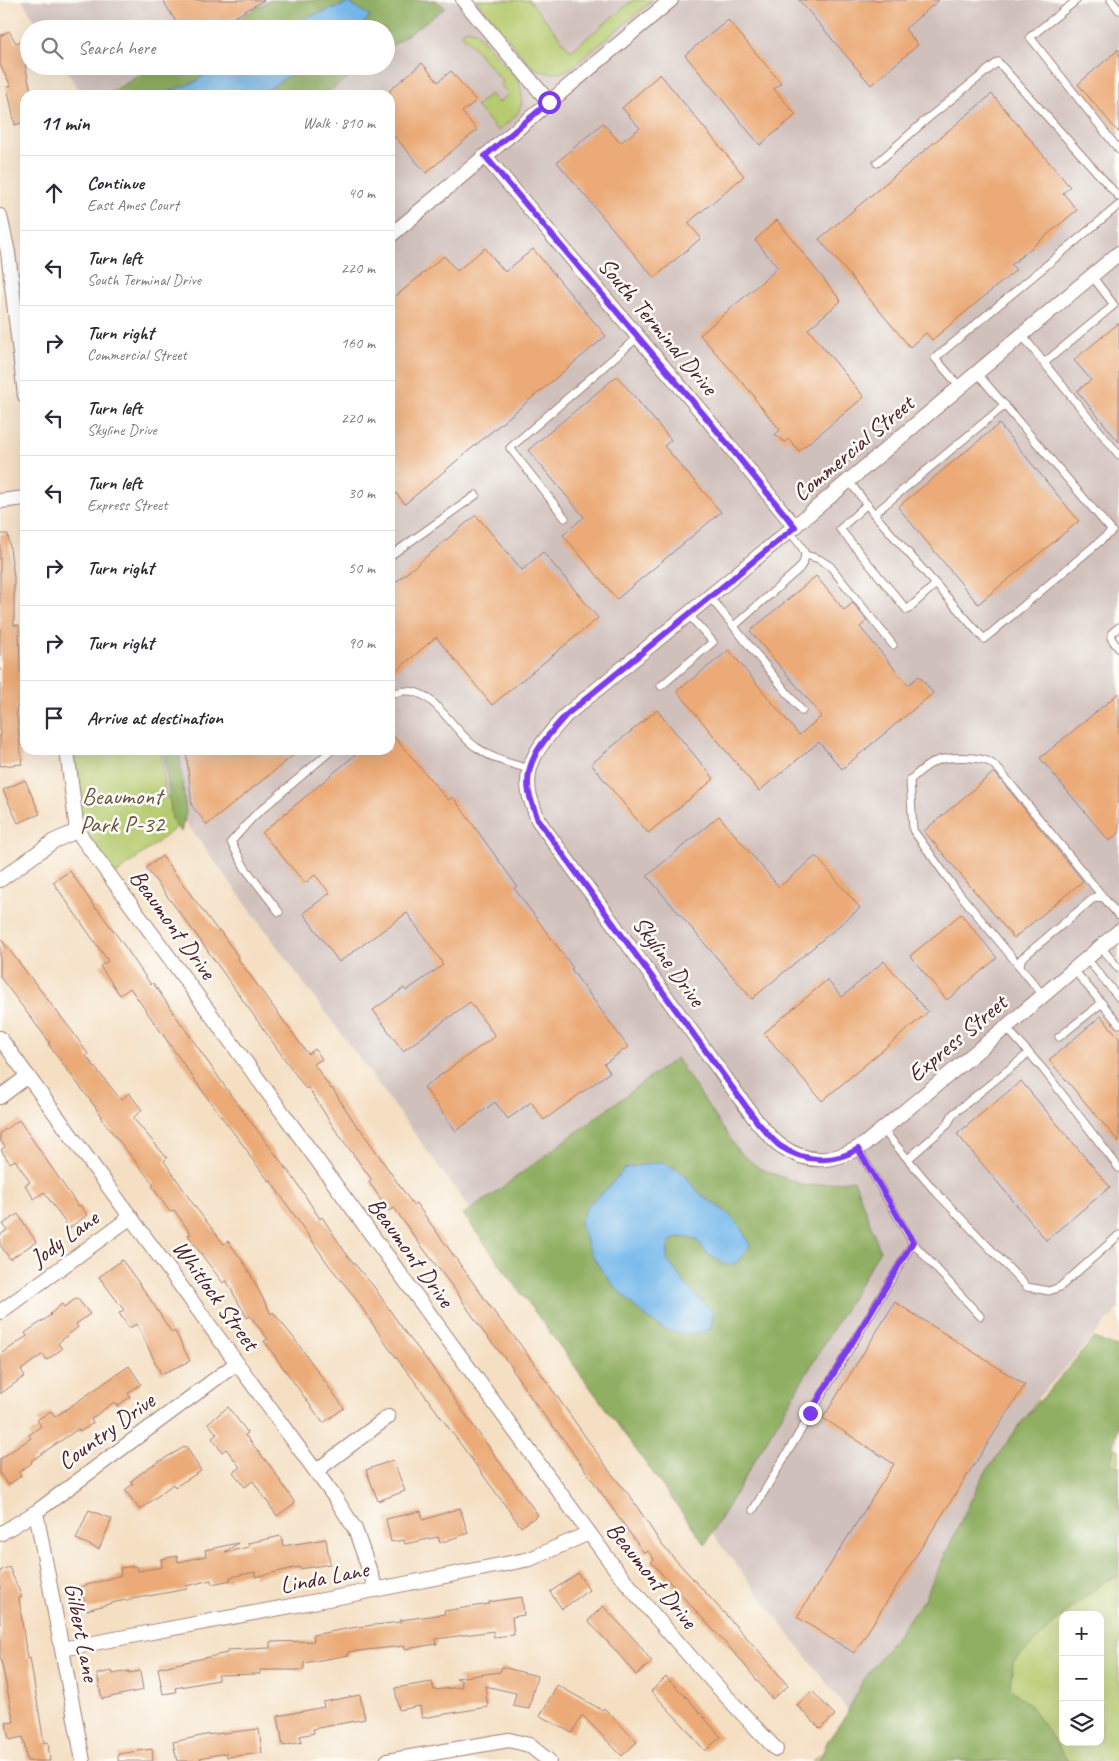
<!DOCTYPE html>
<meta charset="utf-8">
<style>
:root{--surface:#fff;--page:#f2f2f3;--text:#2b2b33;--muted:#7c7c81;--line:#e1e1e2}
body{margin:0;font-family:Caveat,sans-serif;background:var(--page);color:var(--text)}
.controls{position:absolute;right:15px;bottom:15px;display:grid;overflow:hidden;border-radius:10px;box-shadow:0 5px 20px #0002}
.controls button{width:45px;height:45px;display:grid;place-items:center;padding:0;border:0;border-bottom:1px solid var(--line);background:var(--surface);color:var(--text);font:25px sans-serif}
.stop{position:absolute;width:15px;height:15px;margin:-11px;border:4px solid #7c3aed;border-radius:50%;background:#fff}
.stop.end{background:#7c3aed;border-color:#fff;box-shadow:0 1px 5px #0008}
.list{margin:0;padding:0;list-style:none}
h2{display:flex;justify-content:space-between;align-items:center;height:65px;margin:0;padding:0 20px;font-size:21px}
h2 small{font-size:16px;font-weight:400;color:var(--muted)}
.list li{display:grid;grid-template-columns:32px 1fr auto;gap:15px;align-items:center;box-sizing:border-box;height:75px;padding:0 20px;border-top:1px solid var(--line)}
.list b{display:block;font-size:19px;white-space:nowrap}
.list p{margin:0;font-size:16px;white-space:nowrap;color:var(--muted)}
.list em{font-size:16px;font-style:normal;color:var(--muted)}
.icon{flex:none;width:28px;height:28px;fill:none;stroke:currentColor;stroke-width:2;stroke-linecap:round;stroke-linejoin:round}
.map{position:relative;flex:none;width:1119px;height:1761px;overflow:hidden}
.search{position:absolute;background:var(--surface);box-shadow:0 5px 20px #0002;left:20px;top:20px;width:375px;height:55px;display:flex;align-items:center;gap:12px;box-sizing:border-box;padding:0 18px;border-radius:28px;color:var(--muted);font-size:19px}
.panel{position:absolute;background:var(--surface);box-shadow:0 5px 20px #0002;left:20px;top:90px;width:375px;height:665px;border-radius:15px}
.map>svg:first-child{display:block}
.industrial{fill:#d0c0bc}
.green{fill:#b6cb70;stroke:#80754e;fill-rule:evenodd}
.forest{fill:#90af62;stroke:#6d6746;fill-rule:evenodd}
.water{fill:#75b8eb;stroke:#606c8b}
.building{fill:#ebaa77}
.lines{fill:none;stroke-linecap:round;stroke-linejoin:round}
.lane-casing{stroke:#9f7f77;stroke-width:9}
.street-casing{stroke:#9f7f77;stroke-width:16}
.lane{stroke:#fff;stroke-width:7}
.street{stroke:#fff;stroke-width:14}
.route{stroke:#7c3aed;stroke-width:6}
.labels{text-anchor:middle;stroke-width:5;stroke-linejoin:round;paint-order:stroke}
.street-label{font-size:24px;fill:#4a1f2b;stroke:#fdfcf7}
.park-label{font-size:24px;fill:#6a5340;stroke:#fdfcf7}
</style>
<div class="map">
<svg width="1119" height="1761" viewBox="0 0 1119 1761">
<rect width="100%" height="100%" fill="#fdfcf7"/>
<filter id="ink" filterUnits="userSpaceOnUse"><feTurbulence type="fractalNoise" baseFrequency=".02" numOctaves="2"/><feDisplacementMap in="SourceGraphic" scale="10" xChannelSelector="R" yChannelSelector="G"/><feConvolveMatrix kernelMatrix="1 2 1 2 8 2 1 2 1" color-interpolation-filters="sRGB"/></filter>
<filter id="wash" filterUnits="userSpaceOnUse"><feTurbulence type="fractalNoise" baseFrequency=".0096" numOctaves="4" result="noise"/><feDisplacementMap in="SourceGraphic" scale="20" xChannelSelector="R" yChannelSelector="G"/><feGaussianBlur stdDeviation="1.12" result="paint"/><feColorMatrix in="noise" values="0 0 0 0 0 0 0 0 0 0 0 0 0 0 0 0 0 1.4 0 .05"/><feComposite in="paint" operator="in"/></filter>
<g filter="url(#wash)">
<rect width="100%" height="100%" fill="#f4dfc3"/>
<polygon class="industrial" points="22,0 1119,0 1119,1308 1036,1400 859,1725 628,1424 165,794 161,750 390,750 390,95 82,95 64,66 386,66 386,29 40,29"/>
<g class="green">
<path d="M476,0H529L571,51L633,0H653L571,68C557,76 542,74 529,64Z"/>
<path d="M468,29L475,31L514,75C523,86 525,103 516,115C511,121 503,126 498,131L476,106L490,94L498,103L508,94L501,85L503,82L462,34L463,31Z"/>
<polygon points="67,750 161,750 165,794 185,821 111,878 77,831"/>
<path d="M1036,1400L1119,1450V1761H812L859,1725ZM1063,1615H1100V1742H1063Z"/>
</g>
<g class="forest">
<polygon points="270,0 436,0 445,8 386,50 386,29 359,29 369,16 349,3 273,29 221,29"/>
<polygon points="156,66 214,66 197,81 162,95 106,95"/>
<polygon points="304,66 364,66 324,95 259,95"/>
<polygon points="164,750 179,750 186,812 181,832 172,821"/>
<path d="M676,1058L739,1152L759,1168L806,1186L854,1180L880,1250L705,1544L463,1214L488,1198ZM625,1168L683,1173L700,1194L726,1212L741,1227L750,1246L707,1254L697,1239L679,1237L669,1242L667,1260L687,1286L711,1329L693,1334L667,1330L588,1205L610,1186Z"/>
<polygon points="1094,1338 1119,1348 1119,1422 1111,1462 1119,1467 1119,1576 1105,1581 1063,1615 1013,1663 1010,1688 1031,1707 1068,1761 819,1761 827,1742 846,1715 863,1681 924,1599 981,1479 1021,1423"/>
</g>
<g class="water">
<polygon points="349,3 370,16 359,29 273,29"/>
<polygon points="214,66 304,66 259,95 162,95 197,81"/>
<path d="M661,1162L683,1173L700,1194L726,1212L741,1227L750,1246L740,1260L729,1266L707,1254L696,1239L679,1237L669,1242L667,1260L687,1286L713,1312L711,1329C696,1334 682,1336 667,1330C644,1321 603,1276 592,1255C586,1245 584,1233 580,1222L588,1205L610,1186L625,1168Z"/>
</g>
<g id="blocks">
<g class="building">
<polygon points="163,0 264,0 214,29 180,29"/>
<polygon points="799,0 939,0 905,29 918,45 871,85"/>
<polygon points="728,20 781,83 774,89 796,115 760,145 685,55"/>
<polygon points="9,31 16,43 22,40 27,50 22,53 27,64 25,65 32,95 25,95 25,122 15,125 7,87 11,86 0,65 0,36"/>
<polygon points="1119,49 1119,133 1078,84"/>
<polygon points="422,63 438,82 451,71 476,101 462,112 477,130 426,173 390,131 390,90"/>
<polygon points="660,74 744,176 688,223 701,238 654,278 557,162 603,123 620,143 640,128 622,108"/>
<polygon points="992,94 1070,187 1063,193 1077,210 1011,265 1016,270 932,340 926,333 910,347 819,239"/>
<polygon points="777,220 841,301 808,329 864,397 799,451 789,439 785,442 775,435 780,430 754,398 755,397 700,335 778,268 755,240"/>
<polygon points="485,248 505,272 533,249 606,336 405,504 390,486 390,301 444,256 457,271"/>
<polygon points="1119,323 1119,442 1077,391 1091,380 1074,360"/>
<polygon points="617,376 671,440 664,446 721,512 617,599 563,535 584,517 528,450"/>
<polygon points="999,424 1079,521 978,604 898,507"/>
<polygon points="476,515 522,570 543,552 598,618 492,705 436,637 390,676 390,587"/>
<polygon points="0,534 8,534 14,577 14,625 19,625 20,672 24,672 25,683 25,707 16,707 22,764 0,766"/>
<polygon points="816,576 844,610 853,603 867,621 860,627 908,685 919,676 933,693 842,769 819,742 759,791 677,691 729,650 799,735 822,716 750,631"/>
<polygon points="1119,693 1119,833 1109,841 1040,758"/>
<polygon points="657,710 714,779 648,833 591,764"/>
<polygon points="390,732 448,800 453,797 517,886 514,888 573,968 571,969 628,1047 604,1064 610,1072 544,1120 531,1102 508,1119 495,1102 456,1131 424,1087 495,1036 470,1002 403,1051 373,1010 404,988 406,991 443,965 441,963 442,962 407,913 339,962 303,913 330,893 315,875 305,883 262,833 361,750 390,750"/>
<polygon points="186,750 300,750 207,825 192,806"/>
<polygon points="994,772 1083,881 1014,938 924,831"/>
<polygon points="25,780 40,814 18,823 3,790"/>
<polygon points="719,816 779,887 816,856 860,908 752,999 647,876"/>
<polygon points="162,856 218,931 220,931 239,958 238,959 308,1054 315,1049 322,1059 314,1064 331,1089 332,1088 358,1128 359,1127 413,1205 416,1203 497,1316 520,1344 611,1473 632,1499 662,1545 767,1660 788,1686 772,1699 739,1658 651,1562 654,1559 648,1551 644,1553 561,1436 536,1405 512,1369 513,1368 484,1333 456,1291 419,1243 394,1208 389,1211 369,1182 372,1180 334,1128 308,1087 306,1089 195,933 146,868"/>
<polygon points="70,871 96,909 97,908 126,948 151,985 153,983 235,1101 295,1180 320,1219 322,1217 347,1255 374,1287 404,1331 427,1360 462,1410 538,1515 521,1527 416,1383 388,1347 354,1296 328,1264 270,1180 269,1181 248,1154 249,1153 211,1103 130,988 120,995 100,966 108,961 53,882"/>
<polygon points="961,914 997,958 947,1000 910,956"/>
<polygon points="0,938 72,1031 88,1054 86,1056 121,1100 129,1093 142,1110 133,1118 167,1158 164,1161 196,1208 224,1244 228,1241 246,1266 271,1314 273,1312 293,1337 344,1408 323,1423 264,1341 268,1339 250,1316 247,1318 226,1280 223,1283 204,1258 188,1235 191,1234 174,1210 170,1212 152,1186 154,1185 100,1117 102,1116 48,1044 50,1043 0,977"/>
<polygon points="884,961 928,1012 822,1101 764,1033 827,980 842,997"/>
<polygon points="1101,1016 1119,1038 1119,1142 1049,1060"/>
<polygon points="1021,1081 1110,1187 1046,1240 957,1134"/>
<polygon points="19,1120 78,1206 80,1205 87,1215 69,1228 44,1192 34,1199 25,1185 30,1182 15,1160 10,1163 1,1150 5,1147 0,1140 0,1133"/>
<polygon points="18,1214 36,1242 10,1259 0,1245 0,1235 7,1230 3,1224"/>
<polygon points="122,1260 144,1290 172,1333 175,1331 190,1361 161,1374 137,1324 129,1328 119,1313 124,1310 99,1277"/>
<polygon points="77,1298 90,1314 76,1324 78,1327 58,1343 62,1349 47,1360 43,1354 21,1370 25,1376 0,1394 0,1355 27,1336 25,1333 51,1315 50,1314 62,1304 64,1307"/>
<polygon points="895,1302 1025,1385 854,1653 797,1617 894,1464 823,1418"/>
<polygon points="129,1366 141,1384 128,1393 130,1397 117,1406 114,1402 91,1419 93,1423 80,1432 78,1429 31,1461 32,1463 19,1472 21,1476 8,1485 0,1474 0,1459 31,1438 29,1435 41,1426 37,1420 51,1411 55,1417"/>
<polygon points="228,1407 248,1433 245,1435 271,1467 295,1503 277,1516 253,1481 245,1487 233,1472 240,1467 226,1449 222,1452 212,1438 217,1434 208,1423"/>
<polygon points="186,1446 201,1471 175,1487 173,1484 140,1510 125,1490 133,1484 131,1481 148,1468"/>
<polygon points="393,1460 405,1491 378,1501 366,1470"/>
<polygon points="460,1508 468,1533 440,1543 438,1537 405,1544 404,1540 391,1542 386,1519 421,1511 423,1520"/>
<polygon points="89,1510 112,1519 99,1549 76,1539"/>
<polygon points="281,1536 283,1546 326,1539 330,1564 300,1569 299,1567 255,1577 255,1572 230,1577 231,1580 212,1584 211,1580 186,1586 187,1589 116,1602 87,1610 80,1587 121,1575 120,1568 137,1566 138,1571 162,1567 161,1559 177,1556 178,1562 206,1556 205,1550 238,1543 225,1552 249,1547 248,1543"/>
<polygon points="9,1567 22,1597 19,1598 27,1659 30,1658 44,1743 48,1742 50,1761 27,1761 23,1737 9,1740 6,1723 14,1722 0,1656 0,1571"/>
<polygon points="578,1573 589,1590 562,1609 550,1592"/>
<polygon points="522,1597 524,1615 512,1617 514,1635 494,1637 493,1631 436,1639 437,1644 405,1649 404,1646 348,1652 349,1655 304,1663 304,1670 260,1670 260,1674 218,1675 218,1680 175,1688 176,1692 163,1694 158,1668 227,1653 227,1650 270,1648 270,1642 314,1641 313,1635 357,1627 401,1622 400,1620 445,1614 444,1611 489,1604 489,1602"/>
<polygon points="603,1606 636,1641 652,1662 636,1675 615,1650 588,1621"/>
<polygon points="502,1667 537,1676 529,1709 513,1706 516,1693 485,1686 488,1707 422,1718 420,1706 399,1710 395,1688 432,1682 434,1690 462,1687 461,1680 456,1678 500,1672"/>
<polygon points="112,1671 113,1674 129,1671 129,1673 140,1671 143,1690 102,1699 97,1674"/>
<polygon points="666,1677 690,1701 721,1737 705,1751 683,1725 651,1691"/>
<polygon points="557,1685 602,1710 604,1708 637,1742 622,1756 582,1715 572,1733 540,1716"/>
<polygon points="812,1691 835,1715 820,1729 797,1705"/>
<polygon points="360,1695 365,1719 313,1729 314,1733 300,1736 302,1742 283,1746 278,1716 324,1707 323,1702"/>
<polygon points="259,1729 262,1753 227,1757 226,1753 200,1758 201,1761 177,1761 173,1742 206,1735"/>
<polygon points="152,1749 153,1761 118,1761 118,1754"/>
</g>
</g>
</g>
<g filter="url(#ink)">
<use href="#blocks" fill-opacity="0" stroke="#9f7f77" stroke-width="1"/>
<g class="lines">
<g class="lane-casing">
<g id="lane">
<polyline points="1077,0 1030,37 1119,150"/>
<polyline points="1111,0 1119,10"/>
<polyline points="877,163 927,119 998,62 1119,197"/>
<polyline points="1022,335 1044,363 1114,305 1092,276"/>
<polyline points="1044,363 1119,455"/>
<polyline points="960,387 935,358 1119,205"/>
<polyline points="849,481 874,514 984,639 1112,531 977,373"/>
<polyline points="867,504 840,529 907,610 936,584"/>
<polyline points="874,514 1005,405"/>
<polyline points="565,518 510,448 638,337"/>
<polyline points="806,555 819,559 830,566 893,645"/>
<polyline points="390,556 476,495"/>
<polyline points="710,597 802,711"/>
<path d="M734,626L799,569C812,553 800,545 789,531"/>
<polyline points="1119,627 1112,633 1111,638 1119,649"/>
<polyline points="661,686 713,642 688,614"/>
<path d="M390,695C430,676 448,728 476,747C494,760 508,763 529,769"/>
<polyline points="279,912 245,868 231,842 254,816 332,750"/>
<polyline points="1101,947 1119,969"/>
<polyline points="1087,959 1119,998"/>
<path d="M1020,967L954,887L913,830L910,780C918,773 926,765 936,761C947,756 981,756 991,763C994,765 997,768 1000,771L1104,898"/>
<polyline points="1074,970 1119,1024"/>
<polyline points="1043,995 1020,967 1021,959 1095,897 1104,898 1119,916"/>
<polyline points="1006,1027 1043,1069 1119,1168"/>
<polyline points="1059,1037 1102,1003"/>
<polyline points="883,1130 933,1189 1027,1287 1049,1291 1060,1287 1119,1235"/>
<polyline points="908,1159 947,1125 953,1114 1029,1053"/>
<polyline points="913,1243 980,1316"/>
<polyline points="753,1510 913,1243 858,1149"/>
</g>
</g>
<g class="street-casing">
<g id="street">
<polyline points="463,0 549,102"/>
<polyline points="485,156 705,416 795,527"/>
<polyline points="0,216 8,252 25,396"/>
<polyline points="390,236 671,0"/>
<path d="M1119,253L789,531L566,715C546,738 523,760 529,793C531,802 535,811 538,820L758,1123C765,1130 772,1140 781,1146C810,1166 836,1162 865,1144L1006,1027L1119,931"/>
<polyline points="0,501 25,498"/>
<path d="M67,750L77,831L617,1571C667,1632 721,1692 776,1749"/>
<polyline points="0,880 54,841 77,831"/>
<polyline points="0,1038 336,1499 355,1529 376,1589"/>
<polyline points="0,1097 28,1076"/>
<polyline points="0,1312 131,1217"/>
<polyline points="316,1471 388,1417"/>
<polyline points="36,1512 83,1761"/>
<polyline points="0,1534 36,1512 237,1363"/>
<polyline points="62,1649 344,1596 530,1559 589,1533"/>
<polyline points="387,1761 509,1740 529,1745 549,1761"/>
</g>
</g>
<use href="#lane" class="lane"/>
<use href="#street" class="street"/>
</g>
</g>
<g class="lines" filter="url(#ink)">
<path class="route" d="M549,102L485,156L705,416L795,527L566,715C546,738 523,760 529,793C531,802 535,811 538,820L758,1123C765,1130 772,1140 780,1146C804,1162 833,1164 858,1149L913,1242L810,1413"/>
</g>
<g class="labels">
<g class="street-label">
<text transform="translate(658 326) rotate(50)" y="8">South Terminal Drive</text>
<text transform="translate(853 448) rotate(-40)" y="8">Commercial Street</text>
<text transform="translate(173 924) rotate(54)" y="8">Beaumont Drive</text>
<text transform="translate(669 961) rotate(54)" y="8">Skyline Drive</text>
<text transform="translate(957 1038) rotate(-40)" y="8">Express Street</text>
<text transform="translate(64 1238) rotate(-36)" y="8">Jody Lane</text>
<text transform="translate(411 1252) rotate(54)" y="8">Beaumont Drive</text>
<text transform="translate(216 1295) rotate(54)" y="8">Whitlock Street</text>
<text transform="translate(106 1431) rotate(-36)" y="8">Country Drive</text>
<text transform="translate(652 1575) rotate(51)" y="8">Beaumont Drive</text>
<text transform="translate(324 1577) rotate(-11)" y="8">Linda Lane</text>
<text transform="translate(82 1632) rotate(79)" y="8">Gilbert Lane</text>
</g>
<g class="park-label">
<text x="122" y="804">Beaumont<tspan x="122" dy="28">Park P-32</tspan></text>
</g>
</g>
</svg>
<div class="controls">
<button>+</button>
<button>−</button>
<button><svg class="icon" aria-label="layers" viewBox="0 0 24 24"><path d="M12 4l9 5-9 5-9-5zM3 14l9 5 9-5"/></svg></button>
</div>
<div class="stop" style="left:549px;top:102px"></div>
<div class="stop end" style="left:810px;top:1413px"></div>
<div class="search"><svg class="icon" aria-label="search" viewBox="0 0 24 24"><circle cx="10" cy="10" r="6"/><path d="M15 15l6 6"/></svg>Search here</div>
<section class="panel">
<h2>11 min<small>Walk · 810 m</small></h2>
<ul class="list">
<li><svg class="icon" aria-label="ahead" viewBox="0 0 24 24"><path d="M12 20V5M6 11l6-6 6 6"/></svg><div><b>Continue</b><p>East Ames Court</p></div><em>40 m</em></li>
<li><svg class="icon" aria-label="left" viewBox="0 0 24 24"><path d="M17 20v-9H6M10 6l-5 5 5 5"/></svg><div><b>Turn left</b><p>South Terminal Drive</p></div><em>220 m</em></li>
<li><svg class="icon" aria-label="right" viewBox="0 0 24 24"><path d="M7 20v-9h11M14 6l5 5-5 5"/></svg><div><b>Turn right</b><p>Commercial Street</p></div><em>160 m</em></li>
<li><svg class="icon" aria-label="left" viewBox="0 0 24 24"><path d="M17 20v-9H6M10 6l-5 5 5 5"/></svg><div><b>Turn left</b><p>Skyline Drive</p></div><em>220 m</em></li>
<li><svg class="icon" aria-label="left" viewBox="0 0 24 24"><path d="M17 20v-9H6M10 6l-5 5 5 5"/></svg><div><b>Turn left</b><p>Express Street</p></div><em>30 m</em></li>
<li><svg class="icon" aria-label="right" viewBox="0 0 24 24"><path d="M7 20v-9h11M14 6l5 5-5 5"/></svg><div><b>Turn right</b></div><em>50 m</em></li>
<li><svg class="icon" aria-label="right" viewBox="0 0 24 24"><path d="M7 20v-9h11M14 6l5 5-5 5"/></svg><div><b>Turn right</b></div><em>90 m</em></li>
<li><svg class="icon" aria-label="arrive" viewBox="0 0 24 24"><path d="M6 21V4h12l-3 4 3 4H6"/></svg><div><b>Arrive at destination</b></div></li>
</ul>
</section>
</div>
